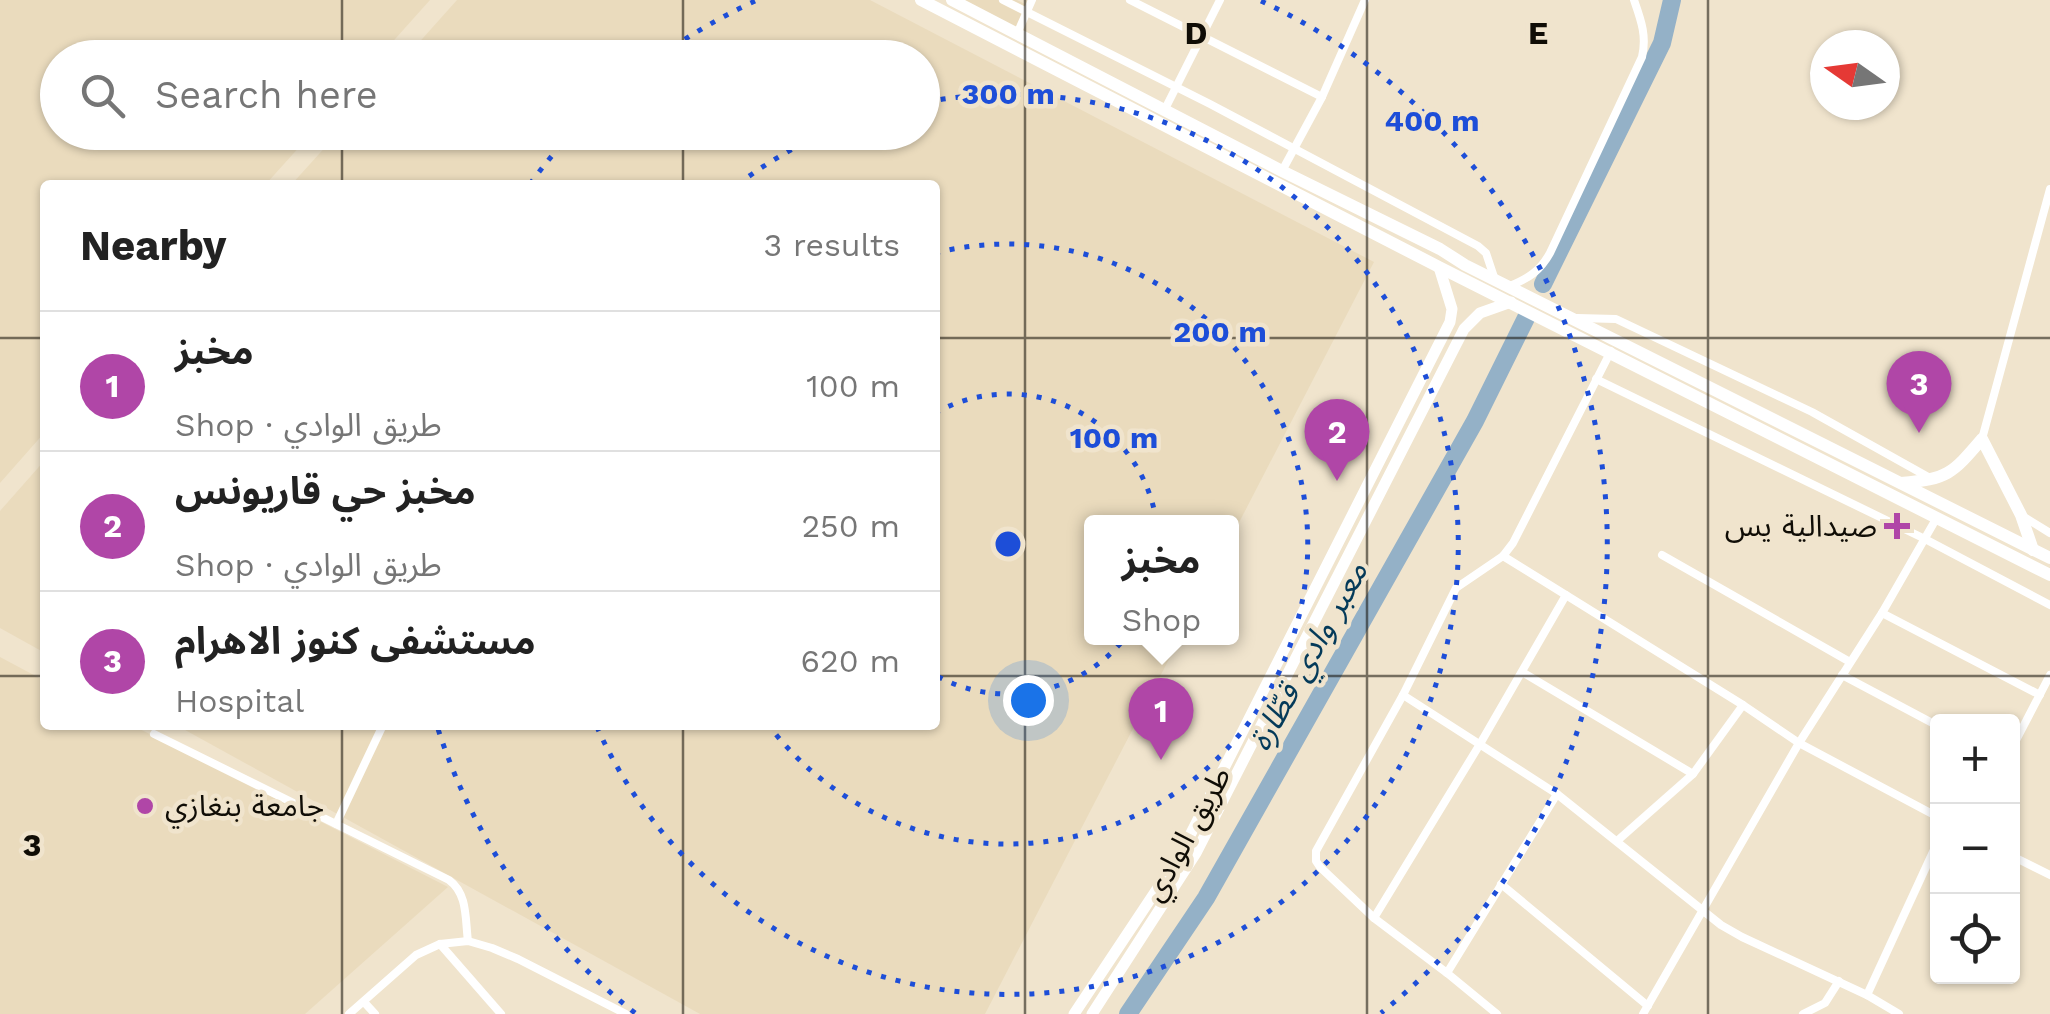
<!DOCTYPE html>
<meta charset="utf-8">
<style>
:root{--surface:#fff;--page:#f6f6f6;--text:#222;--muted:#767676;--line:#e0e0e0;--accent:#b046a7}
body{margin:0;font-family:"Work Sans","Noto Sans Arabic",sans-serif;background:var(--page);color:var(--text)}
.controls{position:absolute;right:30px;bottom:30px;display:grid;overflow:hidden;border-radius:10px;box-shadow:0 2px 8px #0004}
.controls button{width:90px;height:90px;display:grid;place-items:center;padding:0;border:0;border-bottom:2px solid var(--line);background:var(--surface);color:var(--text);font:50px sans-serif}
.compass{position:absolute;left:1810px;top:30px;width:90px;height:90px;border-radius:50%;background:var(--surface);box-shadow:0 2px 8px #0004;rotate:284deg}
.you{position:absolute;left:1028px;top:700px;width:35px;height:35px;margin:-25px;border:8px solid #fff;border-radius:50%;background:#1a73e8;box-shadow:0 0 0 15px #1a73e833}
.badge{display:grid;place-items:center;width:65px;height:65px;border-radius:50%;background:var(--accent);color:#fff;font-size:32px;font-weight:700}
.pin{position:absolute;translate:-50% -82px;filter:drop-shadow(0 2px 5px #0008)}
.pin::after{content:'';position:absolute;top:52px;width:35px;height:30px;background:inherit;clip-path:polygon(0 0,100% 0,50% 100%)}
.popup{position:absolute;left:1084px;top:515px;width:155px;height:130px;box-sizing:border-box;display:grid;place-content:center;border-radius:10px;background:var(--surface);filter:drop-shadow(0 2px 8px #0005);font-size:32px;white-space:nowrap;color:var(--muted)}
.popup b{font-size:38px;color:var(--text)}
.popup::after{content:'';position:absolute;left:50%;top:100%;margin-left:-20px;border:20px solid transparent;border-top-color:var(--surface)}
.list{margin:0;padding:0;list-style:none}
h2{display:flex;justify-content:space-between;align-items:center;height:130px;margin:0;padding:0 40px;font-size:42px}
h2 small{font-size:32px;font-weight:400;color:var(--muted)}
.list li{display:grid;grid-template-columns:65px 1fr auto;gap:30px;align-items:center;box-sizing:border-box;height:140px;padding:0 40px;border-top:2px solid var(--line)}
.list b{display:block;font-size:38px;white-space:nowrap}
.list p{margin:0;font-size:32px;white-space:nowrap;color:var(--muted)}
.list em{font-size:32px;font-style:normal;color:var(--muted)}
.icon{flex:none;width:55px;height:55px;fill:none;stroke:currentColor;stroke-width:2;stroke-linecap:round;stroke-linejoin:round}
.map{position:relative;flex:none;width:2050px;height:1014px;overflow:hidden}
.search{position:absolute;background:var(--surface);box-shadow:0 2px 8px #0004;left:40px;top:40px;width:900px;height:110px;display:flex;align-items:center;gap:25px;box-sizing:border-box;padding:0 35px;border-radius:55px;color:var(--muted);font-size:38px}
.panel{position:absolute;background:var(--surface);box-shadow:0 2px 8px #0004;left:40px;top:180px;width:900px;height:550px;border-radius:10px}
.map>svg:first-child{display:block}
.built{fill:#eadbbd}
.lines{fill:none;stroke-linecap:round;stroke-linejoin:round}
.river{stroke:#94b1c7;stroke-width:18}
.minor{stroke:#fff;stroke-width:8}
.secondary{stroke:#fff;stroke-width:11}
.trunk{stroke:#fff;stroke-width:12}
.grid{fill:none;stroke:#100d06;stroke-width:2.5;stroke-opacity:0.55}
.ring{fill:none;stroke:#1d4ed8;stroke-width:5;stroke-dasharray:5 10}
.poi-dot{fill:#b046a7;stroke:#f0e4cd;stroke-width:4}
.labels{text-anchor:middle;stroke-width:9;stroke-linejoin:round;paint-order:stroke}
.poi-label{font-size:30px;fill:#100d06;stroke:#f0e4cd;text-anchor:end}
.street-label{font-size:30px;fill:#100d06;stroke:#f0e4cd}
.water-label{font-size:32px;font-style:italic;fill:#043a59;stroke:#f0e4cd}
.grid-label{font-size:32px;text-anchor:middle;font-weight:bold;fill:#100d06;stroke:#f0e4cd;stroke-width:9;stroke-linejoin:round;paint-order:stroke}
.centre{fill:#1d4ed8;stroke:#f0e4cd;stroke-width:5}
.ring-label{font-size:30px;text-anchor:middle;font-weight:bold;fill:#1d4ed8;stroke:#f0e4cd;stroke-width:9;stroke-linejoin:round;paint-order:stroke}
</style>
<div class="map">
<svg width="2050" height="1014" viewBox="0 0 2050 1014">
<rect width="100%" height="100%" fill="#f0e4cd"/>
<g class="built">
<polygon points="0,0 430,0 379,57 58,58 58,132 312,133 265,185 45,185 45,432 0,483"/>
<polygon points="457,0 870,0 1374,262 1231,538 1231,522 1091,522 1091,638 1180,638 985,1014 700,1014 176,725 935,725 935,185 291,185 338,133 922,132 922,58 406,57"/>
<polygon points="958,0 1017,0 1027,5 1018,32"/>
<polygon points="45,460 45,653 0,628 0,511"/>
<polygon points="0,657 45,681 45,725 132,725 448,887 305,1014 0,1014"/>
</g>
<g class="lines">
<g class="river">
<polyline points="1543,284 1662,43 1672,0"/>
<polyline points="1128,1014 1206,898 1475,421 1526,318"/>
</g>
<g class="minor">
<polyline points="1003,0 1210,104 1478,246 1486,253 1494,277"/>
<polyline points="1130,0 1322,97"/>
<polyline points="1017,34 1032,0"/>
<polyline points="1164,111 1220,0"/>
<polyline points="1282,171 1322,97 1365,0"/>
<path d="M1510,286C1529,278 1540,271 1550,253L1642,57C1647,36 1641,20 1634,0"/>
<polyline points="1577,318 1616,319 1812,412 1930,478"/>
<polyline points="1596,379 1925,539 2050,605"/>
<polyline points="1982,439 2050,189"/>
<polyline points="2024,517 2050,533"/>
<polyline points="1662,555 1850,662"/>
<polyline points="1503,556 1743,705 1799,743 1938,817"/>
<polyline points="1882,613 2040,695"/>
<polyline points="1522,672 1693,774"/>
<polyline points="1842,675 1938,726"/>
<polyline points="1403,695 1557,794 1721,925 1742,937 1867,995 1899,1014"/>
<path d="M154,734L449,880C468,894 465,919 468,941"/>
<polyline points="2012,748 2050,675"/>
<polyline points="336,824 383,725"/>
<polyline points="1617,841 1693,774 1743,705"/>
<polyline points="2012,856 2050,875"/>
<polyline points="1501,884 1648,1006"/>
<polyline points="1374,918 1480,744 1566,595"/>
<polyline points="440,944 501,1014"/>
<polyline points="1447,973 1557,794"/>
<polyline points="1867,995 1938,841"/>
<polyline points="364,1002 375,1014"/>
<polyline points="349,1014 416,955 440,944 468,941 492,948 518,959 626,1014"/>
<polyline points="1497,1014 1447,973 1374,918 1320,867 1316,861 1316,851 1403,695 1456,588 1503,556 1513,543 1611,351"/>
<polyline points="1643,1014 1799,743 1882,613 1936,519"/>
<polyline points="1803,1014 1825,1003 1839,981"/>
</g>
<g class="secondary">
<polyline points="1074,1014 1181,853 1450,322 1452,309 1439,267"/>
<polyline points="1092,1014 1196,853 1464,329 1480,313 1511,302"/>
</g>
<g class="trunk">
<polyline points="921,0 1439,267 2050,575"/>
<polyline points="952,0 1282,171 1440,249 1465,265 2050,558"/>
<path d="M1901,483C1948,479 1952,474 1982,439L2021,515L2033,550"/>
</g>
</g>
<path class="grid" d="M342,0V58M683,0V58M1025,0V1014M1367,0V1014M1708,0V1014M342,132V185M683,132V185M0,338H45M935,338H2050M0,676H45M935,676H2050M342,725V1014M683,725V1014"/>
<g class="ring">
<path d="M935 413A150 150 0 1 1 935 675"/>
<path d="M935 253A300 300 0 1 1 770 727"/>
<path d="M737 185A450 450 0 0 1 825 133M926 102A450 450 0 1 1 597 727"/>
<path d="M635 1013A599 599 0 0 1 438 729M530 184A599 599 0 0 1 570 135M660 56A599 599 0 0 1 755 1M1261 1A599 599 0 0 1 1381 1013"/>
</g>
<g class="poi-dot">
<path d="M1892 511h10v10h10v10h-10v10h-10v-10h-10v-10h10z"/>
<circle cx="145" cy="806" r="10"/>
</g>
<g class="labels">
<g class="poi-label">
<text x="1877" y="536">صيدالية يس</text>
<text x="165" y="816" text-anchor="start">جامعة بنغازي</text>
</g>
<g class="street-label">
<text transform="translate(1187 834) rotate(-61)" y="10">طريق الوادي</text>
</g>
<g class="water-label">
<text transform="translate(1308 656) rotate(-61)" y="11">معبر وادي قطّارة</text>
</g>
</g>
<g class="grid-label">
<text x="1196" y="44">D</text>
<text x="1538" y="44">E</text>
<text x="32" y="856">3</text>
</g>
<circle cx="1008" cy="544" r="15" class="centre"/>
<g class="ring-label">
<text x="1008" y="104">300 m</text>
<text x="1432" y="131">400 m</text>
<text x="1220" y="342">200 m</text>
<text x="1114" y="448">100 m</text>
</g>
</svg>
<div class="controls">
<button>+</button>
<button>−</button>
<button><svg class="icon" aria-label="locate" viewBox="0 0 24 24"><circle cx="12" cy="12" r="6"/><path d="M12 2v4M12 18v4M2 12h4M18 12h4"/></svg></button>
</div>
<svg class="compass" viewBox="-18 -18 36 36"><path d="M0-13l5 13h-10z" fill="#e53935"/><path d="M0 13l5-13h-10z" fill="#767676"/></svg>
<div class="you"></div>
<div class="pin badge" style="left:1161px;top:760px">1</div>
<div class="popup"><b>مخبز</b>Shop</div>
<div class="pin badge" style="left:1337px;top:481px">2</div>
<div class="pin badge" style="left:1919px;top:433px">3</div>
<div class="search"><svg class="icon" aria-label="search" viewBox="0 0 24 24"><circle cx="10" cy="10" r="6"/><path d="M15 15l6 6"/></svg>Search here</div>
<section class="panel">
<h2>Nearby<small>3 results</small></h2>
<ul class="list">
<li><span class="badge">1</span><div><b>مخبز</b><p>Shop · طريق الوادي</p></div><em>100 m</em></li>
<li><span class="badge">2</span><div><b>مخبز حي قاريونس</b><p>Shop · طريق الوادي</p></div><em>250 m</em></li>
<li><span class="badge">3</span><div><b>مستشفى كنوز الاهرام</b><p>Hospital</p></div><em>620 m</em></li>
</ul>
</section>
</div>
